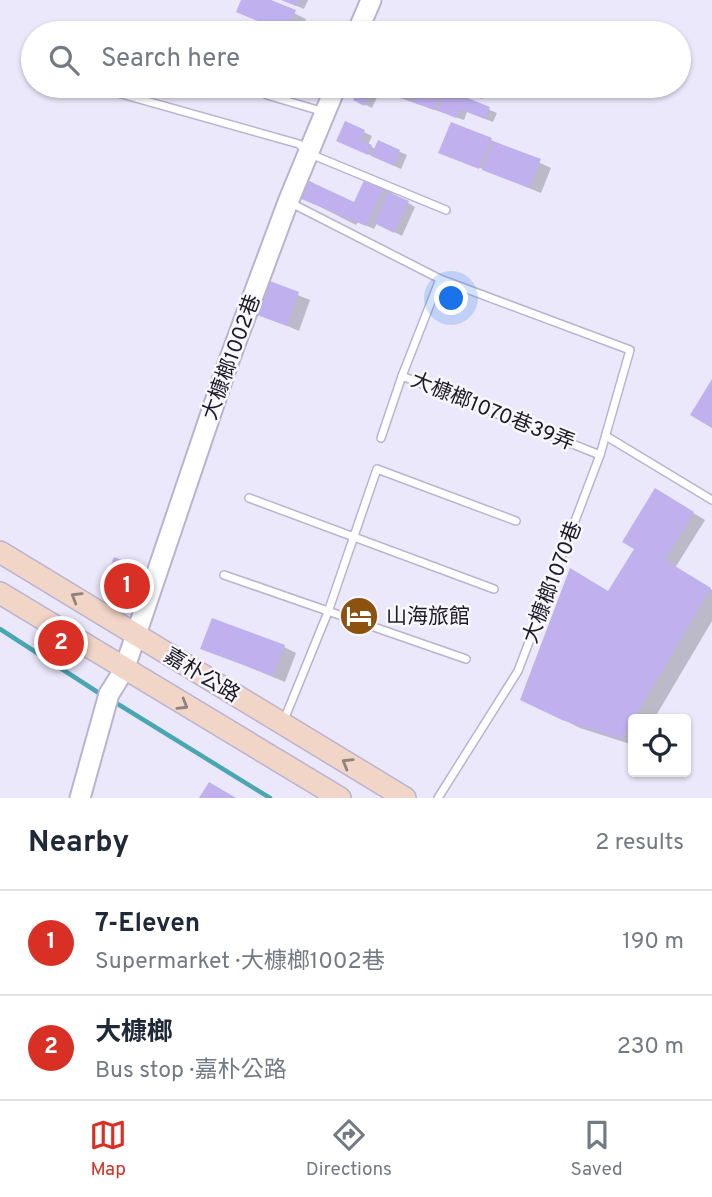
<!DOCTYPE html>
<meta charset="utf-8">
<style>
:root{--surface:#fff;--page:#f2f2f3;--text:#1f2937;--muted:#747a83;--line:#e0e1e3;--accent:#d93025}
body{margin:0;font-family:Overpass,"Noto Sans TC",sans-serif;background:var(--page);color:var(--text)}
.controls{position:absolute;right:21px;bottom:21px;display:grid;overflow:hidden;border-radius:7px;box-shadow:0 2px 5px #0004}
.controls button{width:63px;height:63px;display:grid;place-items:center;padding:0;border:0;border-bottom:2px solid var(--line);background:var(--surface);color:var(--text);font:35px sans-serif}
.you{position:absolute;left:452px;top:299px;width:24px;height:24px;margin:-18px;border:5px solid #fff;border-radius:50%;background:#1a73e8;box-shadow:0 0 0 10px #1a73e833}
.badge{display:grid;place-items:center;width:46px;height:46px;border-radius:50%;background:var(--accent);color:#fff;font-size:23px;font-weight:700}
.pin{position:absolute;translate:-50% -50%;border:4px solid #fff;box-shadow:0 2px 7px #0006}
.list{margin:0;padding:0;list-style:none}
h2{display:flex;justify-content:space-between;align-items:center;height:91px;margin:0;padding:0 28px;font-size:30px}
h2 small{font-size:23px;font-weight:400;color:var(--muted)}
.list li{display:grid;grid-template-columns:46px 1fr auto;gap:21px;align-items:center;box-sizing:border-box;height:105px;padding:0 28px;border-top:2px solid var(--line)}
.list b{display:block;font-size:26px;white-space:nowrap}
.list p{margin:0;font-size:23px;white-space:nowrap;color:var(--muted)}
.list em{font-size:23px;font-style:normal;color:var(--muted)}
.icon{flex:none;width:38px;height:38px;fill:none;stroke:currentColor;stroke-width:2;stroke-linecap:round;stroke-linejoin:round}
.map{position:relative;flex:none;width:712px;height:798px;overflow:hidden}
.search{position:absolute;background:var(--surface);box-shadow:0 2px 5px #0004;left:21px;right:21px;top:21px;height:77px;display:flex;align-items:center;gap:18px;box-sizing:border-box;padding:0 24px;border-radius:38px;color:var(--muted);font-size:26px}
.sheet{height:301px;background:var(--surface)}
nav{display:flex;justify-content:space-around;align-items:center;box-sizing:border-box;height:98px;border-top:2px solid var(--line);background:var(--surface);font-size:19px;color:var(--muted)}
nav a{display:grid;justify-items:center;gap:4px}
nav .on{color:var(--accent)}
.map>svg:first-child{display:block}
.shadow{fill:#0003}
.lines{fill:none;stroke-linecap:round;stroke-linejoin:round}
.stream{stroke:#4aa6b0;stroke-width:4.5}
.building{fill:#c1b0ee}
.service-casing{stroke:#bab3d0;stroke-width:10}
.tertiary-casing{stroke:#bab3d0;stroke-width:23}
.secondary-casing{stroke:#bab3d0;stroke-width:24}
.service{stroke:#fff;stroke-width:7}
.tertiary{stroke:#fff;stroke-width:19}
.secondary{stroke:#f1d5c6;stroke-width:21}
.oneway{stroke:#92817e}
.labels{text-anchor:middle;stroke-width:5;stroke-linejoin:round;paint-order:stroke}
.street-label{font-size:21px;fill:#1e1b26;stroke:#f9f7fe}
.poi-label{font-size:21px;fill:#1e1b26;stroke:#f9f7fe;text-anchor:start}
</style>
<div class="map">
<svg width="712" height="798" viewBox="0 0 712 798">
<rect width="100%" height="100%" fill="#ece8fb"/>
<g class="shadow">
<polygon points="243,0 267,0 306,19 300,33 286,33 238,11"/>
<polygon points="282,0 308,0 304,9"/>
<polygon points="361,86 379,93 372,108 355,100"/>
<polygon points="386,86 395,86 417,96 419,91 407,86 488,86 482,99 457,89 454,95 497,113 493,122 467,112 464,120 391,95 384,91"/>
<polygon points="346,124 372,136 368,145 376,149 378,142 407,155 401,169 346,144"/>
<polygon points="491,140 551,168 541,193 441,152"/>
<polygon points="367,178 415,207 402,236 377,223 374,229 358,222 356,225 301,197 354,204"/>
<polygon points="271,284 310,300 299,331 260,314"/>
<polygon points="655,490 705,520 675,568 712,590 712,621 654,719 633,719 633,745 580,728 522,699 609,593 636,548"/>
<polygon points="115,559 157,577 148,602 106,584"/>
<polygon points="284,647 296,653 285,682 202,648"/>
</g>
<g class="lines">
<g class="stream">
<polyline points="0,629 102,695"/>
<polyline points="113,701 270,798"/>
</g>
</g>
<g class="building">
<polygon points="241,0 271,0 296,10 286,33 236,12"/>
<polygon points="281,0 299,0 296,6"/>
<polygon points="359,86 373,87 364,106 353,100"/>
<polygon points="385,86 399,86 414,93 411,101 382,91"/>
<polygon points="420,86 444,86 434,110 413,102"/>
<polygon points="448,86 479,86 474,97"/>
<polygon points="445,89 490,107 485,119 460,109 456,118 437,110"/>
<polygon points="345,121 365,130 361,140 372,145 368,155 336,141"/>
<polygon points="451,122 492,138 479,169 438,153"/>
<polygon points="378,140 400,150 394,166 371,156"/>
<polygon points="493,141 541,159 529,188 482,170"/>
<polygon points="366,176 386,185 366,226 299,198 307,180 354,202"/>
<polygon points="388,192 409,201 394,233 374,223"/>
<polygon points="270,281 299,292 287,326 257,315"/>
<polygon points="712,379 712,428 690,415"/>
<polygon points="655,488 694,512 665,560 711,588 622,739 562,720 520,700 570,568 608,591 634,549 622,542"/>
<polygon points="114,557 146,569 136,597 103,584"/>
<polygon points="212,618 285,645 273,676 200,649"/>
<polygon points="209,782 236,798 199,798"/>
</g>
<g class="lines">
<g class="service-casing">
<g id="service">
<polyline points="93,86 299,144 308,153 446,210"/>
<polyline points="267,95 324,112"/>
<polyline points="291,203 440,279 630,350 600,455 518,671 438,798"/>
<polyline points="440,279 402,376 600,455"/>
<polyline points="606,436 712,500"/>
<polyline points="381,438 402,376"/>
<polyline points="249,498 494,589"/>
<polyline points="224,575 466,659"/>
<polyline points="284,720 328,612 377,469 516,521"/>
</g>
</g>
<g class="tertiary-casing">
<g id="tertiary">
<polyline points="357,33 371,0"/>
<polyline points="80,798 109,694 124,670 227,366 288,202 336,86"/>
</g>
</g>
<g class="secondary-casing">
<g id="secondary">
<polyline points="0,552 405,798"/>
<polyline points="0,593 340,798"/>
</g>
</g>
<use href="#service" class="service"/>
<use href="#tertiary" class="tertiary"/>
<use href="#secondary" class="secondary"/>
</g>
<defs><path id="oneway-chevron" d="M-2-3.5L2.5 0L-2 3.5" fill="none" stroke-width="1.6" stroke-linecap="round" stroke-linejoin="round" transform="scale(1.75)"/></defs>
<g class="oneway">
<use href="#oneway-chevron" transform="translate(76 597) rotate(-149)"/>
<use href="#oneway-chevron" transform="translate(183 705) rotate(31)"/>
<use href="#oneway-chevron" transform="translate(347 763) rotate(-149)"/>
</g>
<defs>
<g id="hotel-disc" transform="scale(2.0125)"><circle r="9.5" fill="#8d5210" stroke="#f9f7fe"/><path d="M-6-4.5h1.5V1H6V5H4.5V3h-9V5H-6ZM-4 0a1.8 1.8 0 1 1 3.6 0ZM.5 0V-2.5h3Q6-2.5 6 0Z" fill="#fff"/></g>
</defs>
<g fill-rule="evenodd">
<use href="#hotel-disc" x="359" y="616"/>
</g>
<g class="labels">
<g class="street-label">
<text transform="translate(231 357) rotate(-70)" y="7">大槺榔1002巷</text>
<text transform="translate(493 411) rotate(22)" y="7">大槺榔1070巷39弄</text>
<text transform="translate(552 582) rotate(-69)" y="7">大槺榔1070巷</text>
<text transform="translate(202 675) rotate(31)" y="7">嘉朴公路</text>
</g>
<g class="poi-label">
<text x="386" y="623">山海旅館</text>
</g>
</g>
</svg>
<div class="controls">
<button><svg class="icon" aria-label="locate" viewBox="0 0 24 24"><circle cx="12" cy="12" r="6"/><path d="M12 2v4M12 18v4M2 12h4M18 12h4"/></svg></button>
</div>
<div class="you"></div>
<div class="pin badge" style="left:127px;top:586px">1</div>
<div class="pin badge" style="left:61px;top:643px">2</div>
<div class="search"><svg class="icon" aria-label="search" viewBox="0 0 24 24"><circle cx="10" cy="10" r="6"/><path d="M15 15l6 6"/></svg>Search here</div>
</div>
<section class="sheet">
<h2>Nearby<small>2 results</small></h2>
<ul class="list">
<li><span class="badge">1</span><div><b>7-Eleven</b><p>Supermarket · 大槺榔1002巷</p></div><em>190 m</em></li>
<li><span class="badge">2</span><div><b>大槺榔</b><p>Bus stop · 嘉朴公路</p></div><em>230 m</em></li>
</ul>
</section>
<nav>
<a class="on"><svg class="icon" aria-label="map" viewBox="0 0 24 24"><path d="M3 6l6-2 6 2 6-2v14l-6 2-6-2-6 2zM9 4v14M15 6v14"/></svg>Map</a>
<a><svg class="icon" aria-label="directions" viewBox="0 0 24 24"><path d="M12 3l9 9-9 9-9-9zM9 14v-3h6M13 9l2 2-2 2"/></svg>Directions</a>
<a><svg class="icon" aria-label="saved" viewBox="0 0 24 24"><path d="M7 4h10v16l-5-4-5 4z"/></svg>Saved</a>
</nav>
